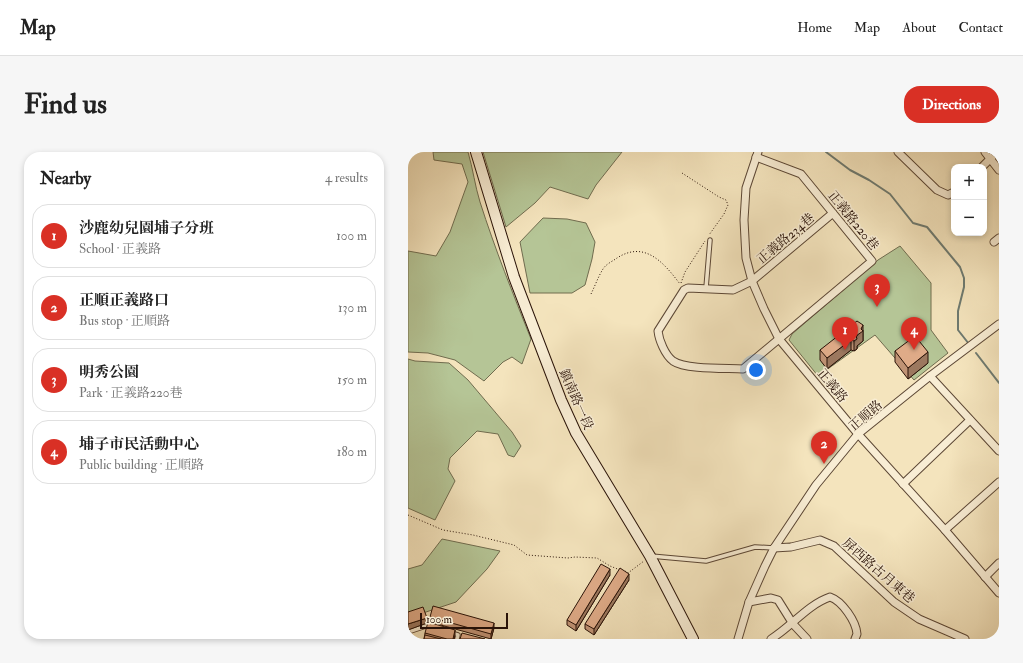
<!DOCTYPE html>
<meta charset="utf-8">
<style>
:root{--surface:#fff;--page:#f6f6f6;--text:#222;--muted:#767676;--line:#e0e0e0;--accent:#d93025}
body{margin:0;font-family:"IM FELL Double Pica","Noto Serif TC",serif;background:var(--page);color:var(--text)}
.controls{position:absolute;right:12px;top:12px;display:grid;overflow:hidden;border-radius:8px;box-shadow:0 2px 6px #0003}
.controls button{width:36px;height:36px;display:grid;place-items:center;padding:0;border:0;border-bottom:1px solid var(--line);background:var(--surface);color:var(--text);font:20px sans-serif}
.scale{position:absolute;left:12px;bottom:10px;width:88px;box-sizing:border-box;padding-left:4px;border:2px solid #2a1308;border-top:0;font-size:11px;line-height:14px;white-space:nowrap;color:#2a1308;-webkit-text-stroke:3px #f8edd4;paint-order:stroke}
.you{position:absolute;left:348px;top:218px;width:14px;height:14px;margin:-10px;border:3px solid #fff;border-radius:50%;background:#1a73e8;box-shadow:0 0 0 6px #1a73e833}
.badge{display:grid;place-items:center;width:26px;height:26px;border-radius:50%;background:var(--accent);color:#fff;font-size:13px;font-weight:700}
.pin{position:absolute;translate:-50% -33px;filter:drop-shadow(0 1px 2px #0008)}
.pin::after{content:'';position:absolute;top:21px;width:14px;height:12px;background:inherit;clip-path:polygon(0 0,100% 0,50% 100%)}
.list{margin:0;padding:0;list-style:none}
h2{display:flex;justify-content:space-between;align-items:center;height:52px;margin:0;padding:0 16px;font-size:17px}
h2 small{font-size:13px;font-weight:400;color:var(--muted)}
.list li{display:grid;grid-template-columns:26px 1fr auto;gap:12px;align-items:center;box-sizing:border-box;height:64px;margin:0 8px 8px;padding:0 8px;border:1px solid var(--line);border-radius:16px}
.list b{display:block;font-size:15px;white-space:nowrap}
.list p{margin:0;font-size:13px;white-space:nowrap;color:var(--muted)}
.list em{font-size:13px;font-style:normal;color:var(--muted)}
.map{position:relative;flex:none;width:591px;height:487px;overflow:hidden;border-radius:16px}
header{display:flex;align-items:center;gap:24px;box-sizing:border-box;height:56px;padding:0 20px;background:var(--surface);border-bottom:1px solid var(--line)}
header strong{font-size:19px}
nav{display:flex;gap:22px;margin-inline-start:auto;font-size:14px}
.intro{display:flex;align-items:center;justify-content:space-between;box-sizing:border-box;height:96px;padding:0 24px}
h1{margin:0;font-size:28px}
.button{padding:10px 18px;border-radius:16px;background:var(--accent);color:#fff;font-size:14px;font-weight:700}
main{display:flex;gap:24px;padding:0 24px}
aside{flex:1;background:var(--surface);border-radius:16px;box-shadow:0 2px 6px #0003}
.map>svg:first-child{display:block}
.green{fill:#b5c596;stroke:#706c4f}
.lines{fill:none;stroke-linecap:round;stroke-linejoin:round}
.stream{stroke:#6e7a70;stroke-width:2}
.lane-casing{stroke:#5c4735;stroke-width:5.5}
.street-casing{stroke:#5c4735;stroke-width:9}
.secondary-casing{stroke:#2a1308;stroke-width:12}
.path{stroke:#2a1308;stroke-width:1;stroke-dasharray:1 2;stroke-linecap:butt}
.lane{stroke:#f8edd4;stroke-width:3.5}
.street{stroke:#f8edd4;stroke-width:7}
.secondary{stroke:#f8edd4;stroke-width:10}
.wall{fill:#c09375;stroke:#2a1308}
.shaded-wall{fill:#9c785f;stroke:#2a1308}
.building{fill:#dfab88;stroke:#2a1308}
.labels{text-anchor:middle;stroke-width:3;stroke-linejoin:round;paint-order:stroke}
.street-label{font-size:13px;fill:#2a1308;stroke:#f8edd4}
</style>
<header>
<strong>Map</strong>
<nav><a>Home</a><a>Map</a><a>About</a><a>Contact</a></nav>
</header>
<div class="intro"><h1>Find us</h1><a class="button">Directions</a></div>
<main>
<aside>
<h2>Nearby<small>4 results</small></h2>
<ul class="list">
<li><span class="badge">1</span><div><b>沙鹿幼兒園埔子分班</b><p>School · 正義路</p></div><em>100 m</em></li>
<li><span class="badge">2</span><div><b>正順正義路口</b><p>Bus stop · 正順路</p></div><em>130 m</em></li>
<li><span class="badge">3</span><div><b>明秀公園</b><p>Park · 正義路220巷</p></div><em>150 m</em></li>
<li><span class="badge">4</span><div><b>埔子市民活動中心</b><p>Public building · 正順路</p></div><em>180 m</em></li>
</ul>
</aside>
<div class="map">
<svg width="591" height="487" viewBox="0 0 591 487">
<rect width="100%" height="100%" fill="#f4e4bd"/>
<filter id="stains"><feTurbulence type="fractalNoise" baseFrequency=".005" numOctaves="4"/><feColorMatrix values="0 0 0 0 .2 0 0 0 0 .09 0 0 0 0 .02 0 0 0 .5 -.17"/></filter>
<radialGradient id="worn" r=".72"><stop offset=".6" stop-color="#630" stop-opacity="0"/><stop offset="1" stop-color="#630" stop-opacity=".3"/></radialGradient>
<g class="green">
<path d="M25,0H60C65,17 67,34 72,50C87,97 105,142 123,187L114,212L104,205L95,210L76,229L47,208L20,201L0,200V99L28,104L42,80L60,30L54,12L26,8Z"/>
<polygon points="75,0 214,0 188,33 180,47 142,35 127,51 98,75"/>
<polygon points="135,66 159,67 178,71 187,90 184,107 177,133 164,141 122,141 112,90"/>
<polygon points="492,94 523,131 523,178 540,201 506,228 467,183 410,224 381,188 384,182 470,108"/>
<polygon points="0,207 7,209 41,211 60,228 104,280 113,294 106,305 100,303 90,282 69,279 42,306 40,317 47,329 27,368 0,356"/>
<polygon points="34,387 92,399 79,417 48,450 0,466 0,417 14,413"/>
</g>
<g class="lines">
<g class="stream">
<polyline points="418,0 442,18 461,28 482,42 505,71 519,75 552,115 556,126 556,135 550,159 550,178 561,192"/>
<polyline points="568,201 591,231"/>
</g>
<g class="lane-casing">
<g id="lane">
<polyline points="298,136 302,88"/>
<polyline points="243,404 298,409 347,395 366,396"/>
<polyline points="0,480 18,474 24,475"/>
<polyline points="43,481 50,483 49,487"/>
</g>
</g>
<g class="street-casing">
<g id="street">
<polyline points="350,0 338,36 336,68 338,106 344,129 356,157 371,187 450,282 537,378 591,441"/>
<polyline points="490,0 529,38 540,43 546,40"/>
<polyline points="577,0 591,18"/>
<path d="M348,5L393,22L464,109L335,217C319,216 278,218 265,209C257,203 251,188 250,179L276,138L280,136L325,138L344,129L425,61"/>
<polyline points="574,15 589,0"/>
<polyline points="586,90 591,86"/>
<polyline points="522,224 591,299"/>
<polyline points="495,332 562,268"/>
<polyline points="537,378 591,330"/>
<polyline points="366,396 383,395 412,388 426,394 486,450 511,467 557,487"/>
<polyline points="577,425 591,411"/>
<polyline points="341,450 363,446 370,448 385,472 399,487"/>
<polyline points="330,487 341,450 357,414 366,396 408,333 450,282 522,224 591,172"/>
<path d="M363,487C383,475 399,453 422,445C434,449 448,469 449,482L447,487"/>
</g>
</g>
<g class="secondary-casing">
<polyline id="secondary" points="68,0 106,125 153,248 168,281 242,404 285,487"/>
</g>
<g class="path">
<polyline points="274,21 311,45 318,48 320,53 316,62 301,83"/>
<polyline points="273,131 277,120 297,89"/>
<path d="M183,142C187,134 190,125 195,117C198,112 205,109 209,106C237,88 256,111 272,132"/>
<polyline points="0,363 35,378 65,383 106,393 119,403 160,406 167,405 189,406 202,414 212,418"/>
<polyline points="217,419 220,421 236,409"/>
</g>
<use href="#lane" class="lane"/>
<use href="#street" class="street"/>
<use href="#secondary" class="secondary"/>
</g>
<g class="wall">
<polygon points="455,178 455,189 449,194 449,197 446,199 443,198 419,217 412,208 412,198"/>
<polygon points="487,199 520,211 500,227 487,210"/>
<polygon points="202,423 168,479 159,473 159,468"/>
<polygon points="221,428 186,483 177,477 177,472"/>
<polygon points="22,465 86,476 83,487 22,470"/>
<polygon points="17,481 47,483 46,487 16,487"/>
</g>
<g class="shaded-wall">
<polygon points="455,173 455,189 449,194 449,197 446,199 446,189"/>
<polygon points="443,188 443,198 419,217 419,206"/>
<polygon points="520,200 520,211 500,227 500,216"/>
<polygon points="202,417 202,423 168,479 168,473"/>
<polygon points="221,422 221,428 186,483 186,477"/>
<polygon points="19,466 19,471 0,478 0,472"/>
<polygon points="86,471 86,476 83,487 83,482"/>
<polygon points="47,478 47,483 46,487 45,487"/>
</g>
<g class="building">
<polygon points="449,169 455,173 453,177 455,179 448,184 449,187 446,189 443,188 419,206 412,198"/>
<polygon points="507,184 520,200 500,216 487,199"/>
<polygon points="193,412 202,417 168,473 159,468"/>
<polygon points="212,416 221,422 186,477 177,472"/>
<polygon points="25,454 86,471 83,482 22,465"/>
<polygon points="15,455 19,466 0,472 0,460"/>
<polygon points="20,470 47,478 45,487 39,487 17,481"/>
<polygon points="54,481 77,487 52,487"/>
<polygon points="17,483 33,487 16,487"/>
</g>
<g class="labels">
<g class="street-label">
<text transform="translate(446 68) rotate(51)" y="5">正義路220巷</text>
<text transform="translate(377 86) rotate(-40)" y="5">正義路234巷</text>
<text transform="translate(425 233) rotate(50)" y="5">正義路</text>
<text transform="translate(169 247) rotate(66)" y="5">鎮南路一段</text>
<text transform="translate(457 263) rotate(-41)" y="5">正順路</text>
<text transform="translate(471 418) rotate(41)" y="5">屏西路古月東巷</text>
</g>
</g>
<rect width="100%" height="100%" filter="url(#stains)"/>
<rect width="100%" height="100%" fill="url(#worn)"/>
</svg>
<div class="controls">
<button>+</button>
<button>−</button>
</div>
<div class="scale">100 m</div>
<div class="you"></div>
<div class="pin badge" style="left:437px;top:198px">1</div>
<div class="pin badge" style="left:416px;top:312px">2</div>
<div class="pin badge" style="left:469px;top:155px">3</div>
<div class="pin badge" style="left:506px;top:198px">4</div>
</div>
</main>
